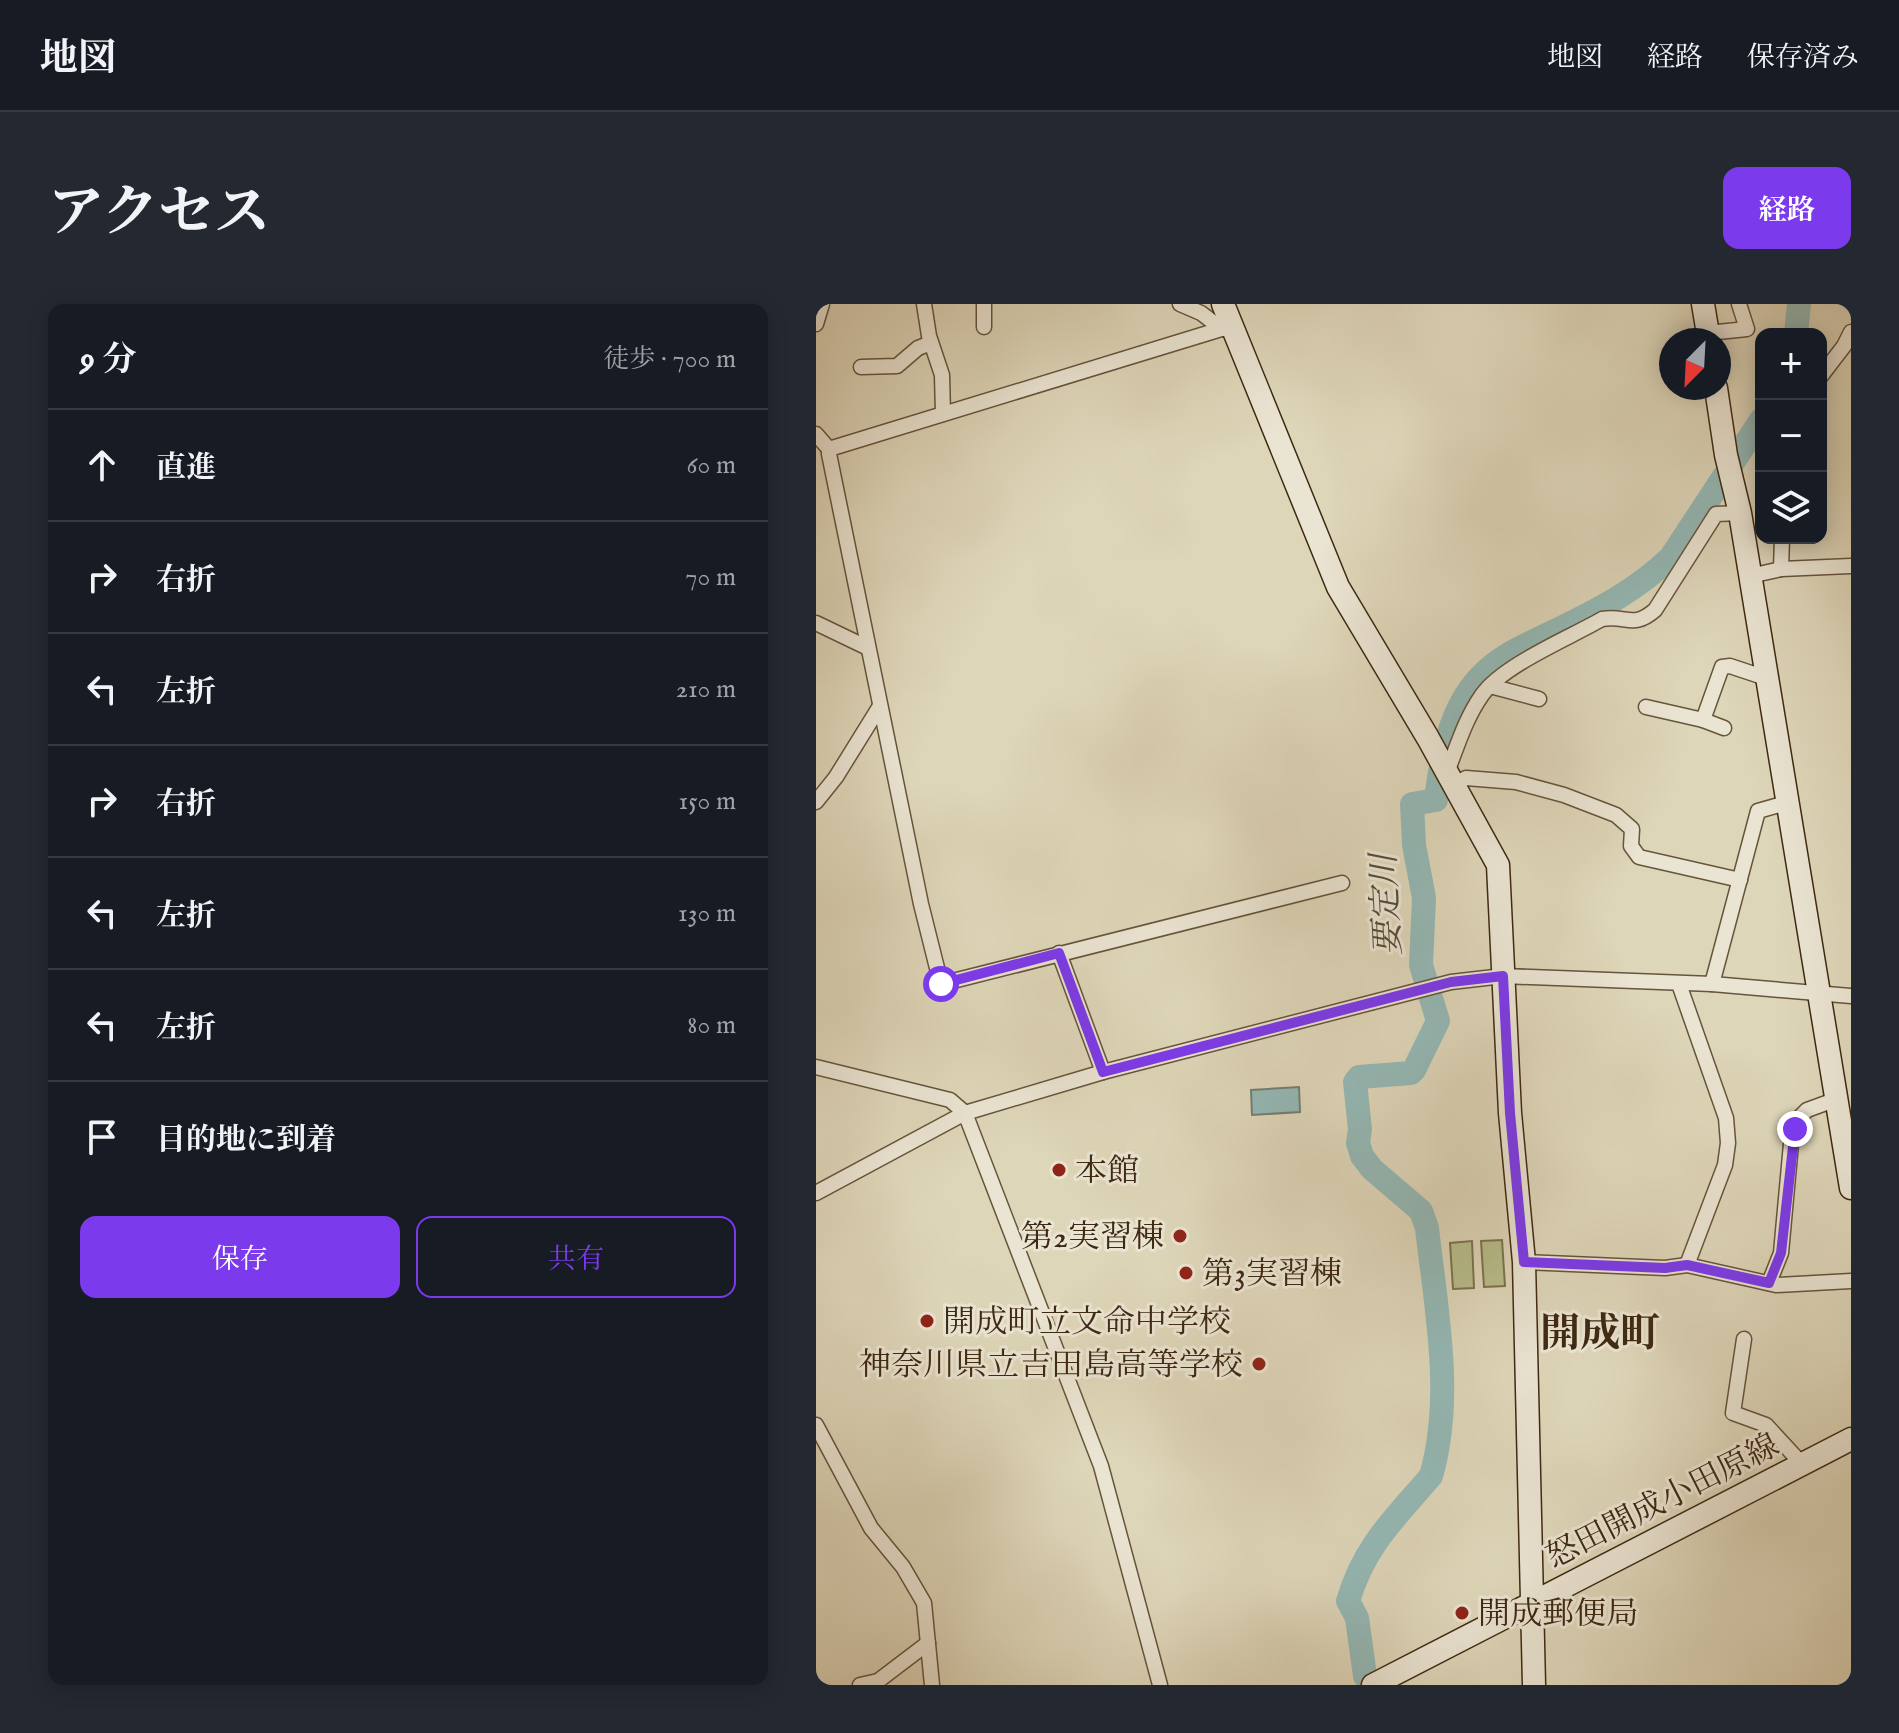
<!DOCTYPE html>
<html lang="ja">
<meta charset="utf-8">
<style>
:root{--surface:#171b24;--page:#242831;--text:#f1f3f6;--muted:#9ea1a6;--line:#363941;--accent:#7c3aed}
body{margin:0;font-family:"IM FELL English","Noto Serif JP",serif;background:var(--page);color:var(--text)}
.controls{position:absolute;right:24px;top:24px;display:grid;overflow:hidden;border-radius:16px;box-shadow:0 4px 20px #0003}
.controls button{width:72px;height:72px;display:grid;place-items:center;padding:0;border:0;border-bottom:2px solid var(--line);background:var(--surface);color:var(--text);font:40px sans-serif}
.compass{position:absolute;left:843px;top:24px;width:72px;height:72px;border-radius:50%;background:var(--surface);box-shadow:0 4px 20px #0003;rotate:204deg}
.stop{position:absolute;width:24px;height:24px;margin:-18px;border:6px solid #7c3aed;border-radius:50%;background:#fff}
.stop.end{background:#7c3aed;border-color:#fff;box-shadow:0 2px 8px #0008}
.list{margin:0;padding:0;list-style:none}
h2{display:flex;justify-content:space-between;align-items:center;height:104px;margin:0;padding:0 32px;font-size:34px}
h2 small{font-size:26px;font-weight:400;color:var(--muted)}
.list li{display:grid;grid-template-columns:52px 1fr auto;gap:24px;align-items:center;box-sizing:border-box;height:112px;padding:0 32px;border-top:2px solid var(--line)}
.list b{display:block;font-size:30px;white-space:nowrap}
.list em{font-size:26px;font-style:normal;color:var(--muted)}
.actions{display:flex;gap:16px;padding:24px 32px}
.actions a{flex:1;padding:18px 0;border:2px solid var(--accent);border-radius:16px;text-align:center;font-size:28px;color:var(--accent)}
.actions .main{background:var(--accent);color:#fff}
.icon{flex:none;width:44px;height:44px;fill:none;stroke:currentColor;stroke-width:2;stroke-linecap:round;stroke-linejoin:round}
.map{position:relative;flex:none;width:1035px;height:1381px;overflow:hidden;border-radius:16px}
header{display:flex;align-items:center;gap:48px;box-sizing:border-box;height:112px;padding:0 40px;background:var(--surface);border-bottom:2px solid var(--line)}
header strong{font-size:38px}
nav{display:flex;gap:44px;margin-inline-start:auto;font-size:28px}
.intro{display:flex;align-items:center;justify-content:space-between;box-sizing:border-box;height:192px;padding:0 48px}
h1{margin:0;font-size:56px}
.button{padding:20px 36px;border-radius:16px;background:var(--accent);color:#fff;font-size:28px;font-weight:700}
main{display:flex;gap:48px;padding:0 48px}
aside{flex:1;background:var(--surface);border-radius:16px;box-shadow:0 4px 20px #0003}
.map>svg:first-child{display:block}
.green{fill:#b7bc8b;stroke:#7a724e;stroke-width:2}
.water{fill:#94b8b5;stroke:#727f74;stroke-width:2}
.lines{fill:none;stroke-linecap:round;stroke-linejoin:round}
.river{stroke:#94b8b5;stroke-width:24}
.street-casing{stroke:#66543c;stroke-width:17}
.secondary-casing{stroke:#3e2912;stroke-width:25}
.street{stroke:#eae4d2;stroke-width:14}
.secondary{stroke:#eae4d2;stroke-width:22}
.route{stroke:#7c3aed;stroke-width:10}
.poi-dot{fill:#8f2418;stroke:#eae4d2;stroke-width:3}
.labels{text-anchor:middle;stroke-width:6;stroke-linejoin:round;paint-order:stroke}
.poi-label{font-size:32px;fill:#3e2912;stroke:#eae4d2;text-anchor:start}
.street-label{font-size:32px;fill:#3e2912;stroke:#eae4d2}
.water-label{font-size:34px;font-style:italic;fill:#544d3b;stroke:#eae4d2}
.district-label{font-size:40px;font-weight:bold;fill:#3e2912;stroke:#eae4d2}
</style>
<header>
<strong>地図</strong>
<nav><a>地図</a><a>経路</a><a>保存済み</a></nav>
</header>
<div class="intro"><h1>アクセス</h1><a class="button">経路</a></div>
<main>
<aside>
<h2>9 分<small>徒歩 · 700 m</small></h2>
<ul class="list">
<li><svg class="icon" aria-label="ahead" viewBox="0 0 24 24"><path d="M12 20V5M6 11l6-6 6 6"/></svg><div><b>直進</b></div><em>60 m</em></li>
<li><svg class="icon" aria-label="right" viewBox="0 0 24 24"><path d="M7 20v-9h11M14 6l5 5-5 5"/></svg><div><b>右折</b></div><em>70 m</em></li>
<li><svg class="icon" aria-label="left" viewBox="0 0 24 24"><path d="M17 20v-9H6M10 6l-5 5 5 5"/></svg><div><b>左折</b></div><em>210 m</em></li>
<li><svg class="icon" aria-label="right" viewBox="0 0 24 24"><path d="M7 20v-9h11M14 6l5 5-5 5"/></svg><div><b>右折</b></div><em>150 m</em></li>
<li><svg class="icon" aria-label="left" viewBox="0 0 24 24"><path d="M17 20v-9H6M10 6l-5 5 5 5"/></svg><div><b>左折</b></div><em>130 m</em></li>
<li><svg class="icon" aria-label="left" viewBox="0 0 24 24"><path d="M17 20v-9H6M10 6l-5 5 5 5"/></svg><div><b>左折</b></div><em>80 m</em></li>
<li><svg class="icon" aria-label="arrive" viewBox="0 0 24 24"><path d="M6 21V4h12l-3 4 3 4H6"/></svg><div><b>目的地に到着</b></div></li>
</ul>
<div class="actions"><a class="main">保存</a><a>共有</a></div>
</aside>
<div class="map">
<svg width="1035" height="1381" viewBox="0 0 1035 1381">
<rect width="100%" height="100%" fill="#ded6b9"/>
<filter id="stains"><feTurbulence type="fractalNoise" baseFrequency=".0025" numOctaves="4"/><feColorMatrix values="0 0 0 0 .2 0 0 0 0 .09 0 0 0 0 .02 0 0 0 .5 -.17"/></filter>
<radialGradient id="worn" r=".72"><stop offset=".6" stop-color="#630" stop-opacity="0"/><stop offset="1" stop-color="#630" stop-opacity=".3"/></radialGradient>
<g class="green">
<polygon points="686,936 689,982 668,983 665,937"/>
<polygon points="656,937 658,984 637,985 634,939"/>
</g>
<polygon class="water" points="483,783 484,808 436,811 435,786"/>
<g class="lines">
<g class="river">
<polyline points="980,30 983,0"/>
<path d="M549,1372L541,1314L532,1297C548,1242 579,1214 615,1172C638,1093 620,1005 611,924L605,907L556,865L546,852L542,839L544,825L539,778L543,773L595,769L598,766L622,717L605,661L608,594L598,541L596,500L620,496C625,454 634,403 665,372C685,350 717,338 743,325C784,305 822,285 855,253L945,116"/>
</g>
<g class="street-casing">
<g id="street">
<polyline points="108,0 113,32 126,71 127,110"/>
<polyline points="364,0 385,9 406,25"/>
<polyline points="0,20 6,0"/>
<polyline points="415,22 13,145 13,150 105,600 125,680 526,579"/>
<polyline points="168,23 168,0"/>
<polyline points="892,29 931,25 923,0"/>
<polyline points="45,63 81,62 102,44 115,39"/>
<polyline points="1005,72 1028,42 1035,28"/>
<polyline points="0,130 13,145"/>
<polyline points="965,265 966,234"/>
<polyline points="934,272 965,265 1035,262"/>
<polyline points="0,319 52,344"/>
<polyline points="674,382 723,395"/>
<polyline points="830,403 887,416 908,424"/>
<polyline points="887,416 906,363 914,362 950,374"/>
<path d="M630,471C641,443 649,415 666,391C687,361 753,334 786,315C811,311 817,325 839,306L900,210L924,209"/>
<polyline points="637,482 650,474 700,478 748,491 800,511 816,525 815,542 823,553 924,576"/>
<polyline points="0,498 20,473 64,402"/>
<polyline points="243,649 287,768"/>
<polyline points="863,680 910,814 912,839 909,861 871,961"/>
<polyline points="896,680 942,507 970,499"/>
<polyline points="0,763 134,796 149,809 285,1162 344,1381"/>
<polyline points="0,889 149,809 287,768 635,678 687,672 896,680 1035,692"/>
<polyline points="708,958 849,964 871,961 960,981 1035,977"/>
<polyline points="953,979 965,949 975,840 982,815 991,806 1021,795"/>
<polyline points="928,1035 917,1109 950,1121 986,1160"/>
<polyline points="0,1121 55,1224 87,1263 108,1299 116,1381"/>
<polyline points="44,1381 62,1377 112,1339"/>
</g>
</g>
<g class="secondary-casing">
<g id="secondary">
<polyline points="407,0 522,283 612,434 682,561 694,809 708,958 718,1381"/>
<polyline points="887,0 893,36"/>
<polyline points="900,84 910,151 924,209 1035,884"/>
<polyline points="557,1381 1035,1135"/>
</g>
</g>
<use href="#street" class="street"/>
<use href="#secondary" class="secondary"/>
</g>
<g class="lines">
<polyline class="route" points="125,680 243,649 287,768 635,678 687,672 694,809 708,958 849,964 871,961 953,979 965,949 979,825"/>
</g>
<g class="poi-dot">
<circle cx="243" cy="866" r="8"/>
<circle cx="364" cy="932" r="8"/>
<circle cx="370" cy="969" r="8"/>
<circle cx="111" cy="1017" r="8"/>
<circle cx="443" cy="1060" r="8"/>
<circle cx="646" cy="1309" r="8"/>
</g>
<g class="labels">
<g class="poi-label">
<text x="259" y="877">本館</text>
<text x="348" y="943" text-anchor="end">第2実習棟</text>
<text x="386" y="980">第3実習棟</text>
<text x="127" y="1028">開成町立文命中学校</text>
<text x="427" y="1071" text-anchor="end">神奈川県立吉田島高等学校</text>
<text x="662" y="1320">開成郵便局</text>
</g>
<g class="street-label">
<text transform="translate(846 1196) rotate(-27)" y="11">怒田開成小田原線</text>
</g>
<g class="water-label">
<text transform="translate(569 601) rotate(-93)" y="12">要定川</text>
</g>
<g class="district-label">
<text x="784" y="1042">開成町</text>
</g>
</g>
<rect width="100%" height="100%" filter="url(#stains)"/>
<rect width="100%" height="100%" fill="url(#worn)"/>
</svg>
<div class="controls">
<button>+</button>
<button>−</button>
<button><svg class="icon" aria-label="layers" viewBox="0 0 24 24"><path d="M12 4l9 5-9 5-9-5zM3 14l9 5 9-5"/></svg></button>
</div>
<svg class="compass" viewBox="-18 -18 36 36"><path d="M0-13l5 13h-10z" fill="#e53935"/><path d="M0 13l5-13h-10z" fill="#9ea1a6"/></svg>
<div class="stop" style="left:125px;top:680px"></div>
<div class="stop end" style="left:979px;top:825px"></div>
</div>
</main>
